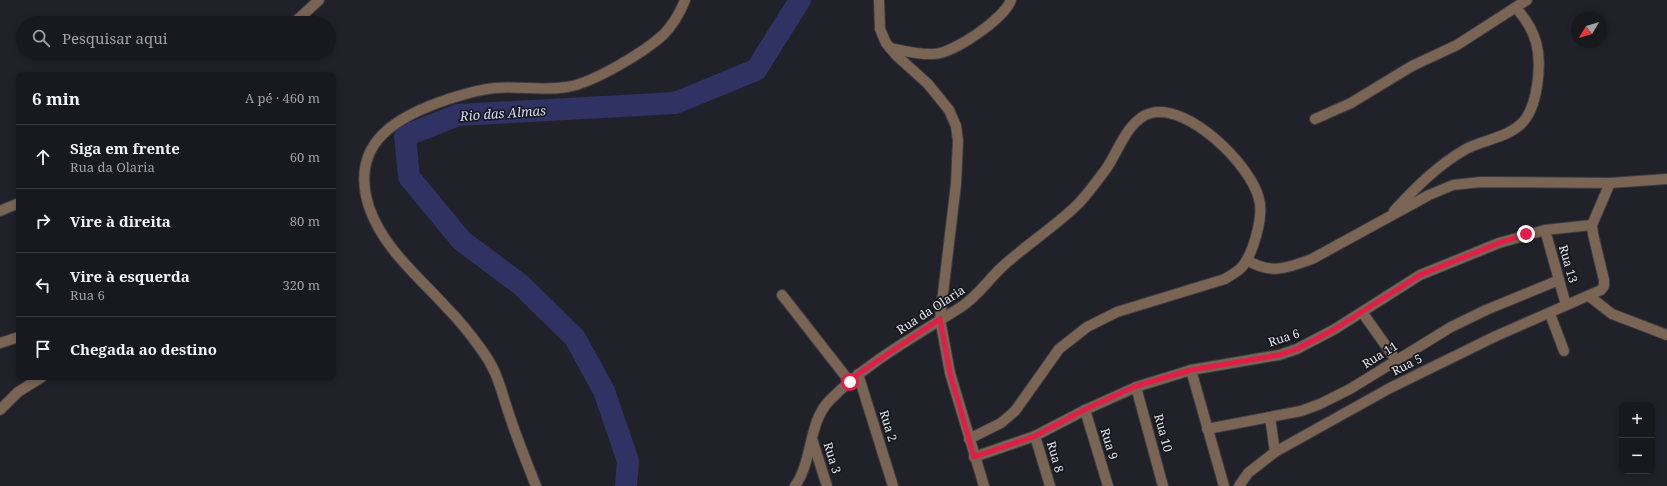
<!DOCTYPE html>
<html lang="pt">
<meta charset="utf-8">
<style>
:root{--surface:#18191f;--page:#212228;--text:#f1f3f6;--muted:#9fa0a4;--line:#36383d}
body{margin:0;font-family:"Noto Serif",serif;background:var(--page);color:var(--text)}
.controls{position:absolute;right:12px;bottom:12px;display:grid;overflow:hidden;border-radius:8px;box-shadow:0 2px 6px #0003}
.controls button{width:36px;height:36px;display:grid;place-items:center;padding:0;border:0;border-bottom:1px solid var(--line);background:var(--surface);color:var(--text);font:20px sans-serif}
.compass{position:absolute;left:1571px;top:12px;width:36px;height:36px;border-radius:50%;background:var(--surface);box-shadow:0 2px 6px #0003;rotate:232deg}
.stop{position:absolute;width:12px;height:12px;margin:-9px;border:3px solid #e11d48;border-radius:50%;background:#fff}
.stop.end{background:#e11d48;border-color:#fff;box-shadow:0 1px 4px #0008}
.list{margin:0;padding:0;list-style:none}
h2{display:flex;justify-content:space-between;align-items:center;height:52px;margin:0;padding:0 16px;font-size:17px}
h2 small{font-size:13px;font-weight:400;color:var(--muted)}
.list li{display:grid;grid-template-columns:26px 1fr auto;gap:12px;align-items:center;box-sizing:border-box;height:64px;padding:0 16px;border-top:1px solid var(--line)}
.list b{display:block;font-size:15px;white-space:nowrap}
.list p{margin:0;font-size:13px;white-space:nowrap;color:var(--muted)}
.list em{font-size:13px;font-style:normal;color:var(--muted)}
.icon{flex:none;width:22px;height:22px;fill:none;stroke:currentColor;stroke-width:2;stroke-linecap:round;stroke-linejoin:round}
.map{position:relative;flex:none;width:1667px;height:486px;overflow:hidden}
.search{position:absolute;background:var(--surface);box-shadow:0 2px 6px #0003;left:16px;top:16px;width:320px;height:44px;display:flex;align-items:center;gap:10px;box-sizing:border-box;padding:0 14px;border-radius:22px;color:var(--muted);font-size:15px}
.panel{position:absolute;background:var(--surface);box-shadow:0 2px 6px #0003;left:16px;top:72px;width:320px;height:308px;border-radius:8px}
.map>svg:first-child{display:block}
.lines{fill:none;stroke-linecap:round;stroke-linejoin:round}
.river{stroke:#2f3262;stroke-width:22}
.minor-casing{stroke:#3b3c44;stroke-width:12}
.minor{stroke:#7a6453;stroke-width:10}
.route{stroke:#e11d48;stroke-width:5}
.labels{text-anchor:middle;stroke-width:3.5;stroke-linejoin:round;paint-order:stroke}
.street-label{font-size:12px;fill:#e4e5ea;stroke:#16181f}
.water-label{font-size:13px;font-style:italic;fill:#d7dcfd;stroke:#16181f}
</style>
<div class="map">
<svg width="1667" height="486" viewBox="0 0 1667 486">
<rect width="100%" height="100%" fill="#202129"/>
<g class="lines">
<polyline class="river" points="626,486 628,461 604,391 575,338 521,285 462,241 409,177 405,136 458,115 675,103 756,70 800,0"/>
<g class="minor-casing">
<g id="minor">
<polyline points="879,0 880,29 886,43 896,55 928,84 949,110 956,126 958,141 956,184 940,319 950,373 984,486"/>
<polyline points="294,23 319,0"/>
<path d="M890,48C904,51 919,55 934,54C954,53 1004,19 1011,0"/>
<polyline points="1315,119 1351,103 1412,66 1457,45 1527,0"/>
<polyline points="0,211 19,203"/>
<path d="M1394,211C1416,187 1438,165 1466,149C1483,140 1506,138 1521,124C1538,108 1542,64 1536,42C1532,28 1526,19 1516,8"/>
<polyline points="1545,230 1566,305"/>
<path d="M1247,260C1271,275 1288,268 1312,259L1429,195L1453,185L1481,182L1610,183L1667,179"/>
<polyline points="782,295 850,382"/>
<polyline points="1589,296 1612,314 1667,335"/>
<polyline points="1362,312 1396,360"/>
<polyline points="1550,314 1564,351"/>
<polyline points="0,343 19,337"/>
<polyline points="1191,370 1224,486"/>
<polyline points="858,374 893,486"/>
<polyline points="1136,387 1163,486"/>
<polyline points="0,410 18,392 42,377"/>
<polyline points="1085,410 1108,486"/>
<polyline points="1270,417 1275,452"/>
<polyline points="1207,429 1301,411 1320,404 1350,389 1451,327 1486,310 1559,280"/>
<polyline points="1035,436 1050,486"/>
<polyline points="812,439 827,486"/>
<polyline points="974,457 1035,436 1085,410 1136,387 1191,370 1279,355 1297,349 1335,329 1420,275 1499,243 1545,230 1592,225"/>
<path d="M536,486C526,461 516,436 508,411C500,387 497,370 481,349C471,335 459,320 447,308C418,276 383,248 369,207C350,147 390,120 440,102C457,96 476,90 495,88C519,86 543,91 567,87C593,83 643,53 663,35C673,25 680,13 685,0"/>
<path d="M795,486C813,461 808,423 829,401C867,362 916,336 961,307C978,296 988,280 1002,267C1026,245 1053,228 1077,205C1087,195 1097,181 1106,169C1118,152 1128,119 1151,113C1188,103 1251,165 1259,199C1264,216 1253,255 1241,268C1237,272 1231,275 1225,279L1117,312L1087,327L1059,349L1015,411L1001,423L969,439"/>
<polyline points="1239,486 1248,473 1275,452 1390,388 1496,336 1601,290 1604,286 1604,280 1593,234 1592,225 1610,183"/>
</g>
</g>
<use href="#minor" class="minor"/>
</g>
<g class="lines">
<polyline class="route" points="850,382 858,374 940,319 950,373 974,457 1035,436 1084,410 1136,386 1191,370 1279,355 1297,349 1335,329 1420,275 1499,243 1526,234"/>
</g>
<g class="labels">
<g class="street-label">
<text transform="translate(1568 264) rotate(74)" y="4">Rua 13</text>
<text transform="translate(931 310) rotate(-33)" y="4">Rua da Olaria</text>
<text transform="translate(1284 338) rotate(-18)" y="4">Rua 6</text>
<text transform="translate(1380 355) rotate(-32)" y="4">Rua 11</text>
<text transform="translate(1407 365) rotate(-27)" y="4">Rua 5</text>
<text transform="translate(888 426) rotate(73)" y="4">Rua 2</text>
<text transform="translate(1163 433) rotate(75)" y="4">Rua 10</text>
<text transform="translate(1109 444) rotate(73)" y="4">Rua 9</text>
<text transform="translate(1055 457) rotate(74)" y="4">Rua 8</text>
<text transform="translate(832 458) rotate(73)" y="4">Rua 3</text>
</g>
<g class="water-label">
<text transform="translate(503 113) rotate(-4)" y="5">Rio das Almas</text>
</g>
</g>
</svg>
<div class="controls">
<button>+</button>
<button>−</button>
</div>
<svg class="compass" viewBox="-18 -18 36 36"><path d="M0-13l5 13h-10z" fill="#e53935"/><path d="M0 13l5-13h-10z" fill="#9fa0a4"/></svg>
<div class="stop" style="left:850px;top:382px"></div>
<div class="stop end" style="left:1526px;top:234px"></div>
<div class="search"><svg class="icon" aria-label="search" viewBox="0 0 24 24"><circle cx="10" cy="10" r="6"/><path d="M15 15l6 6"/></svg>Pesquisar aqui</div>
<section class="panel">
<h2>6 min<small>A pé · 460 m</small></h2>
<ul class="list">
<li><svg class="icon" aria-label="ahead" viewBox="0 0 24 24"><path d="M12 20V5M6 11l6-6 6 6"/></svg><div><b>Siga em frente</b><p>Rua da Olaria</p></div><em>60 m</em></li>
<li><svg class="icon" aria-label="right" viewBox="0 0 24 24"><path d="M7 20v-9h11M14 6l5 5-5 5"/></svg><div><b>Vire à direita</b></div><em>80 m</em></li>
<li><svg class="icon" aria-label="left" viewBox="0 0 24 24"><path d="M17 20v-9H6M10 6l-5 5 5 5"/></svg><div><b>Vire à esquerda</b><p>Rua 6</p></div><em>320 m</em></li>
<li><svg class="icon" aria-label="arrive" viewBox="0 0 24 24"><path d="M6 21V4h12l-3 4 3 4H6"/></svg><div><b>Chegada ao destino</b></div></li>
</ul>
</section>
</div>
